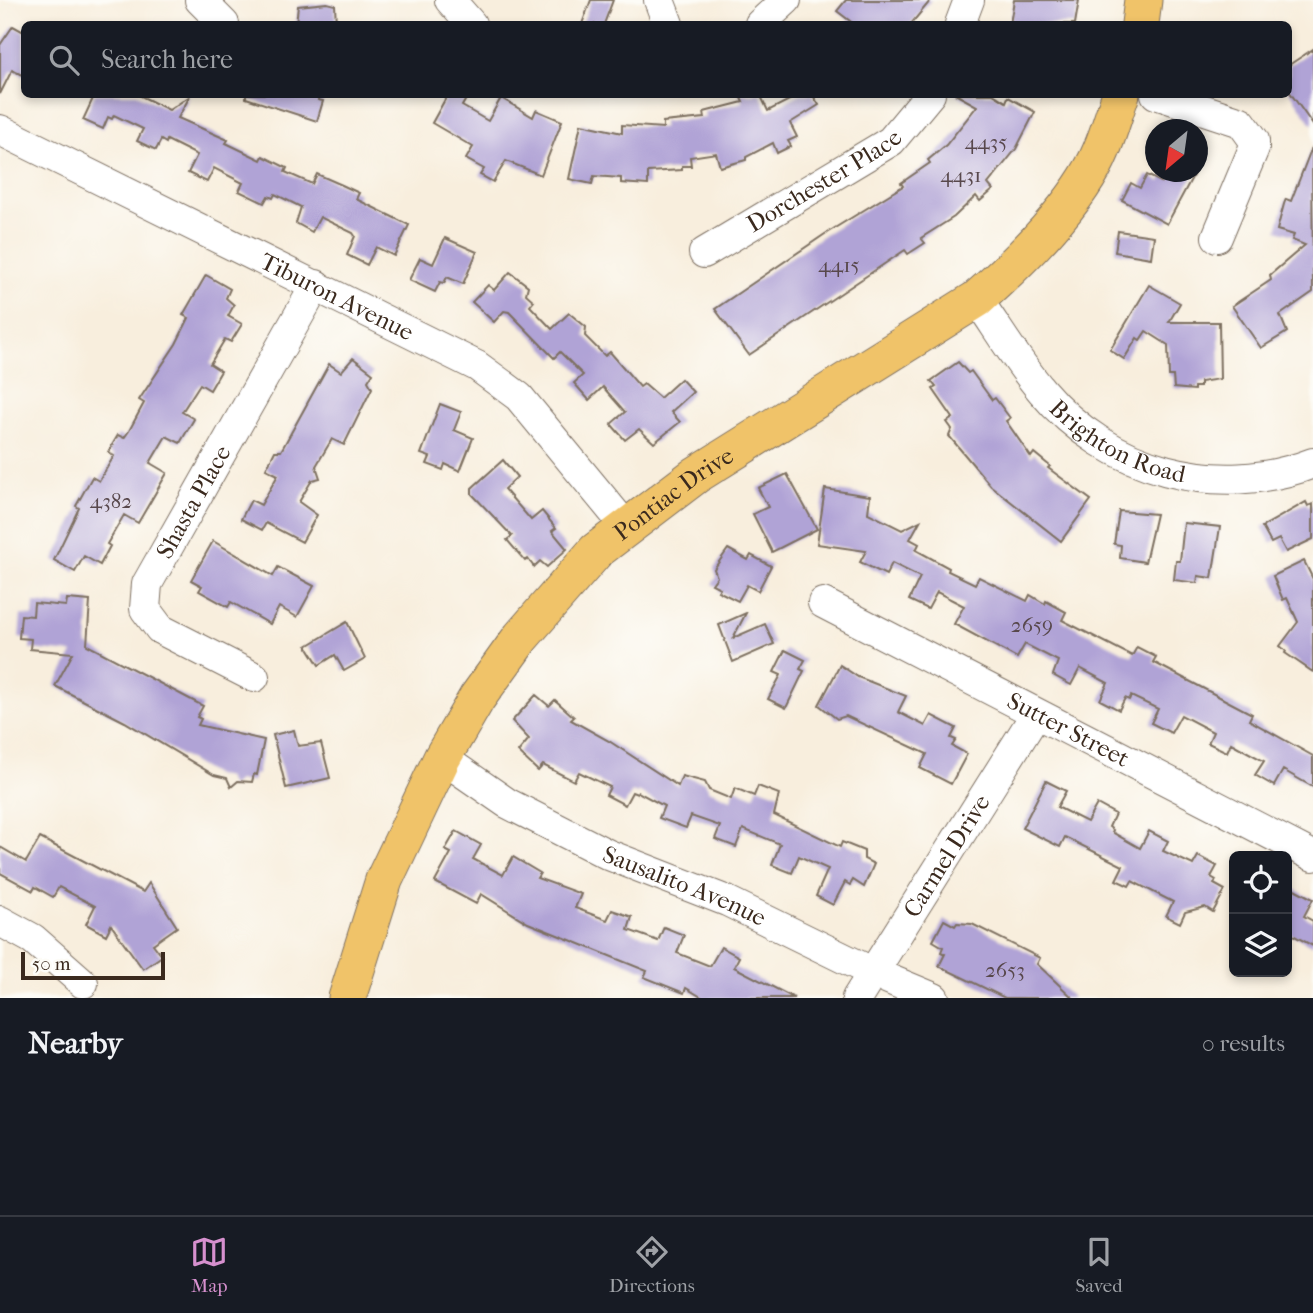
<!DOCTYPE html>
<style>
:root{--surface:#171b24;--page:#20242c;--text:#f1f3f6;--muted:#9ea1a6;--line:#363941;--accent:#d690ce}
body{margin:0;font-family:"IM FELL French Canon",serif;background:var(--page);color:var(--text)}
.controls{position:absolute;right:21px;bottom:21px;display:grid;overflow:hidden;border-radius:10px;box-shadow:0 4px 10px #0003}
.controls button{width:63px;height:63px;display:grid;place-items:center;padding:0;border:0;border-bottom:2px solid var(--line);background:var(--surface);color:var(--text);font:35px sans-serif}
.compass{position:absolute;left:1145px;top:119px;width:63px;height:63px;border-radius:50%;background:var(--surface);box-shadow:0 4px 10px #0003;rotate:209deg}
.scale{position:absolute;left:21px;bottom:18px;width:144px;box-sizing:border-box;padding-left:7px;border:4px solid #3b2a1e;border-top:0;font-size:19px;line-height:24px;white-space:nowrap;color:#3b2a1e;-webkit-text-stroke:5px #fdfcf7;paint-order:stroke}
.list{margin:0;padding:0;list-style:none}
h2{display:flex;justify-content:space-between;align-items:center;height:91px;margin:0;padding:0 28px;font-size:30px}
h2 small{font-size:23px;font-weight:400;color:var(--muted)}
.icon{flex:none;width:38px;height:38px;fill:none;stroke:currentColor;stroke-width:2;stroke-linecap:round;stroke-linejoin:round}
.map{position:relative;flex:none;width:1313px;height:998px;overflow:hidden}
.search{position:absolute;background:var(--surface);box-shadow:0 4px 10px #0003;left:21px;right:21px;top:21px;height:77px;display:flex;align-items:center;gap:18px;box-sizing:border-box;padding:0 24px;border-radius:10px;color:var(--muted);font-size:26px}
.sheet{height:217px;background:var(--surface)}
nav{display:flex;justify-content:space-around;align-items:center;box-sizing:border-box;height:98px;border-top:2px solid var(--line);background:var(--surface);font-size:19px;color:var(--muted)}
nav a{display:grid;justify-items:center;gap:4px}
nav .on{color:var(--accent)}
.map>svg:first-child{display:block}
.building{fill:#b0a3d6}
.lines{fill:none;stroke-linecap:round;stroke-linejoin:round}
.minor-casing{stroke:#7d6f61;stroke-width:32}
.major-casing{stroke:#7d6f61;stroke-width:39}
.minor{stroke:#fff;stroke-width:30}
.major{stroke:#f0c369;stroke-width:37}
.labels{text-anchor:middle;stroke-width:5;stroke-linejoin:round;paint-order:stroke}
.number-label{font-size:21px;fill:#58484c}
.street-label{font-size:24px;fill:#3b2a1e;stroke:#fdfcf7}
</style>
<div class="map">
<svg width="1313" height="998" viewBox="0 0 1313 998">
<rect width="100%" height="100%" fill="#fdfcf7"/>
<filter id="ink" filterUnits="userSpaceOnUse"><feTurbulence type="fractalNoise" baseFrequency=".0143" numOctaves="2"/><feDisplacementMap in="SourceGraphic" scale="14" xChannelSelector="R" yChannelSelector="G"/><feConvolveMatrix kernelMatrix="1 2 1 2 8 2 1 2 1" color-interpolation-filters="sRGB"/></filter>
<filter id="wash" filterUnits="userSpaceOnUse"><feTurbulence type="fractalNoise" baseFrequency=".00686" numOctaves="4" result="noise"/><feDisplacementMap in="SourceGraphic" scale="28" xChannelSelector="R" yChannelSelector="G"/><feGaussianBlur stdDeviation="1.57" result="paint"/><feColorMatrix in="noise" values="0 0 0 0 0 0 0 0 0 0 0 0 0 0 0 0 0 1.4 0 .05"/><feComposite in="paint" operator="in"/></filter>
<g filter="url(#wash)">
<rect width="100%" height="100%" fill="#f8eedd"/>
<g id="blocks">
<g class="building">
<polygon points="591,0 613,0 604,24 582,24"/>
<polygon points="846,0 931,0 911,24 854,24 837,11"/>
<polygon points="1014,0 1079,0 1075,24 1010,24"/>
<polygon points="327,3 335,5 336,24 296,24 298,6"/>
<polygon points="13,26 24,32 24,76 12,70 0,94 0,45"/>
<polygon points="1313,49 1313,125 1289,91 1289,65"/>
<polygon points="95,94 137,94 169,110 190,96 178,118 228,140 226,143 261,160 263,156 287,168 285,172 312,184 317,174 342,185 359,193 356,199 409,225 394,256 376,247 367,265 347,255 355,236 353,233 320,217 312,232 296,223 301,207 275,194 273,198 268,196 264,203 239,191 243,183 214,168 207,182 188,173 197,155 167,140 166,143 161,140 156,150 137,141 143,129 114,115 112,119 108,117 103,129 83,120"/>
<polygon points="246,94 319,94 318,100 323,101 317,121 246,98"/>
<polygon points="448,94 469,94 462,106 488,121 501,98 533,117 536,110 562,121 541,175 506,161 493,182 480,175 484,169 466,159 473,147 432,123"/>
<polygon points="739,94 760,94 768,111 801,94 812,94 819,105 790,123 797,137 788,141 791,146 777,153 773,143 746,157 746,160 720,167 716,153 690,157 691,166 682,166 682,170 648,172 648,185 621,183 621,178 594,176 592,184 569,179 581,124 622,133 622,125 663,128 663,122 705,118 704,112 743,102"/>
<polygon points="955,94 993,94 1006,102 1008,97 1035,112 1016,149 988,184 993,190 980,201 976,196 954,217 921,238 925,243 908,254 905,250 749,355 715,309 825,234 903,186 901,183 930,163 928,160 946,145 977,106"/>
<polygon points="1312,147 1313,292 1280,315 1287,332 1261,348 1232,306 1271,280 1270,275 1305,245 1292,240 1294,235 1277,230 1284,204 1286,199 1291,201"/>
<polygon points="1165,172 1195,172 1167,224 1122,200 1131,183 1140,188 1147,175 1161,182"/>
<polygon points="1118,231 1154,236 1151,258 1115,252"/>
<polygon points="445,238 477,252 463,284 447,277 444,283 440,282 435,292 409,280 420,258 433,264"/>
<polygon points="510,272 528,286 526,294 534,301 530,306 552,329 569,313 586,327 585,336 605,356 610,352 640,387 644,384 660,398 681,379 693,392 671,412 680,422 654,443 639,429 625,440 611,424 625,412 603,387 589,400 574,383 583,375 560,352 554,358 509,312 504,311 494,322 472,302 488,285 494,290"/>
<polygon points="206,275 230,289 226,298 234,305 228,316 242,324 231,342 225,339 210,364 221,371 210,390 200,384 182,412 194,419 180,443 166,436 150,463 167,473 138,523 124,515 107,544 110,546 100,565 84,556 75,572 54,560 79,508 76,506 92,477 99,481 114,456 108,452 118,435 124,438 129,431 144,403 139,400 176,344 189,318 183,315"/>
<polygon points="1149,285 1180,303 1169,322 1219,322 1220,379 1200,382 1200,387 1194,387 1194,390 1174,388 1173,376 1169,376 1168,345 1146,331 1140,340 1137,338 1124,359 1110,350"/>
<polygon points="353,358 373,373 368,381 372,388 344,445 332,439 316,466 320,478 312,480 299,502 317,515 302,542 266,523 262,530 241,519 251,500 261,505 278,475 266,469 275,451 281,451 329,364 341,372"/>
<polygon points="958,362 968,373 971,371 992,400 995,398 1010,418 1006,421 1031,457 1034,453 1050,466 1048,468 1091,500 1061,541 991,486 949,436 952,429 947,422 953,418 933,389 936,387 931,381"/>
<polygon points="440,404 461,412 454,430 473,438 460,471 445,464 443,470 427,464 430,457 421,454"/>
<polygon points="503,460 517,477 504,489 531,520 542,511 556,528 552,531 567,549 547,567 540,561 534,567 528,559 525,561 507,540 512,536 472,494 472,488"/>
<polygon points="787,474 817,529 772,552 753,514 768,507 758,488"/>
<polygon points="825,489 870,496 868,513 902,530 920,521 910,539 919,544 916,550 949,568 948,571 975,584 979,577 1027,601 1030,595 1045,604 1046,601 1066,612 1062,620 1132,656 1137,647 1156,657 1153,662 1252,714 1249,720 1313,756 1313,787 1283,770 1274,786 1255,775 1264,761 1231,743 1227,752 1208,743 1213,732 1181,715 1171,733 1151,723 1158,709 1131,696 1129,700 1125,698 1119,710 1100,700 1108,683 1080,668 1071,685 1053,675 1058,661 1025,644 1017,658 954,624 964,606 937,592 928,609 909,600 920,577 892,563 886,575 860,562 866,551 817,544"/>
<polygon points="1306,502 1308,506 1313,504 1313,539 1286,552 1279,539 1271,543 1262,527"/>
<polygon points="1119,511 1156,514 1145,562 1120,558 1121,545 1114,544"/>
<polygon points="1184,523 1220,527 1212,578 1198,576 1197,583 1174,580 1176,561 1180,561"/>
<polygon points="213,541 273,576 278,567 314,586 297,617 279,607 270,624 231,602 228,607 199,591 202,586 191,580"/>
<polygon points="728,549 748,560 751,555 771,566 758,591 747,585 738,601 718,591 720,588 712,584 717,577 714,569"/>
<polygon points="1304,561 1313,579 1313,672 1285,653 1286,651 1280,646 1298,622 1287,598 1283,600 1273,576"/>
<polygon points="67,599 90,601 87,645 203,706 197,717 201,719 198,725 264,740 257,775 254,774 252,782 238,781 231,787 227,778 214,775 125,722 55,686 73,653 30,649 31,639 19,638 21,615 33,616 34,603 66,606"/>
<polygon points="746,613 733,638 765,624 774,644 733,662 719,625"/>
<polygon points="347,622 365,659 344,671 335,655 319,665 307,646"/>
<polygon points="785,650 805,660 800,669 804,671 786,708 768,699 781,675 774,672"/>
<polygon points="840,665 858,677 906,696 898,712 925,726 931,715 956,728 951,738 956,740 952,746 967,754 951,784 920,768 927,754 846,716 837,719 819,705"/>
<polygon points="536,695 549,706 555,700 574,717 571,720 609,741 678,786 682,776 705,782 709,790 731,799 735,788 754,796 758,786 779,794 774,815 840,847 842,842 864,851 864,859 874,864 864,887 853,880 850,885 845,882 833,905 816,896 828,869 799,856 792,873 772,865 780,844 743,829 736,847 715,839 720,826 691,816 686,828 659,818 664,806 638,792 637,794 632,792 625,805 606,795 610,787 579,772 574,781 543,765 538,771 518,752 529,739 512,721"/>
<polygon points="294,730 298,746 321,743 330,778 286,788 273,735"/>
<polygon points="1046,781 1066,791 1057,807 1087,822 1097,804 1115,814 1109,827 1113,830 1112,832 1140,848 1149,831 1168,841 1163,851 1193,865 1198,856 1217,866 1211,877 1216,880 1214,884 1225,890 1213,912 1205,907 1185,912 1180,923 1166,916 1173,902 1132,881 1129,886 1116,880 1123,866 1065,837 1060,847 1022,828"/>
<polygon points="456,831 481,845 473,859 503,875 513,857 540,873 537,878 581,894 575,908 607,920 612,910 632,917 628,930 658,941 664,927 684,935 677,953 710,966 721,947 739,957 734,967 794,998 703,998 686,988 684,993 644,977 647,971 528,923 481,894 476,904 435,882 451,853 445,850"/>
<polygon points="40,838 143,892 149,883 177,927 153,944 162,956 143,969 111,925 106,935 86,924 95,906 59,887 53,897 35,887 33,891 0,873 0,847 26,862"/>
<polygon points="1287,885 1313,899 1304,916 1313,921 1313,946 1287,932"/>
<polygon points="944,920 955,926 957,923 972,924 1040,958 1037,964 1073,998 1005,998 939,966 945,954 941,952 943,947 933,941"/>
</g>
</g>
</g>
<g filter="url(#ink)">
<use href="#blocks" fill-opacity="0" stroke="#7d6f61" stroke-width="2"/>
<g class="lines">
<g class="minor-casing">
<g id="minor">
<polyline points="200,0 224,24"/>
<polyline points="450,0 471,24"/>
<polyline points="659,0 668,24"/>
<polyline points="760,24 786,0"/>
<polyline points="960,24 969,0"/>
<polyline points="1156,94 1241,122 1254,140 1254,148 1217,237"/>
<path id="s1" d="M0,130L477,366L519,397L627,528"/>
<path id="s2" d="M704,253L891,141L930,94"/>
<path id="s3" d="M977,299C998,329 1018,363 1042,391C1108,470 1217,500 1313,463"/>
<path id="s4" d="M823,603L1313,856"/>
<path id="s5" d="M254,677L160,629L145,609L147,584L316,285"/>
<path id="s6" d="M442,758L507,803L609,855L727,901L874,973L934,998"/>
<polyline points="0,921 33,939 83,983"/>
<path id="s7" d="M857,998L1036,714"/>
</g>
</g>
<g class="major-casing">
<g id="major">
<polyline points="1140,24 1143,0"/>
<path id="s8" d="M347,998L384,880L442,758L477,698L521,637L596,551L696,475L977,299C1019,262 1080,202 1101,151C1109,133 1114,113 1121,94"/>
</g>
</g>
<use href="#minor" class="minor"/>
<use href="#major" class="major"/>
</g>
</g>
<g class="labels">
<g class="number-label">
<text x="986" y="149">4435</text>
<text x="961" y="182">4431</text>
<text x="839" y="272">4415</text>
<text x="111" y="508">4382</text>
<text x="1032" y="632">2659</text>
<text x="1005" y="977">2653</text>
</g>
<g class="street-label">
<text dy="8" stroke="none"><textPath href="#s2" startOffset="140">Dorchester Place</textPath></text>
<text dy="8" stroke="none"><textPath href="#s1" startOffset="376">Tiburon Avenue</textPath></text>
<text dy="8" stroke="none"><textPath href="#s3" startOffset="206">Brighton Road</textPath></text>
<text dy="8" stroke="none"><textPath href="#s8" startOffset="614">Pontiac Drive</textPath></text>
<text dy="8" stroke="none"><textPath href="#s5" startOffset="250">Shasta Place</textPath></text>
<text dy="8" stroke="none"><textPath href="#s4" startOffset="276">Sutter Street</textPath></text>
<text dy="8" stroke="none"><textPath href="#s7" startOffset="168">Carmel Drive</textPath></text>
<text dy="8" stroke="none"><textPath href="#s6" startOffset="275">Sausalito Avenue</textPath></text>
</g>
</g>
</svg>
<div class="controls">
<button><svg class="icon" aria-label="locate" viewBox="0 0 24 24"><circle cx="12" cy="12" r="6"/><path d="M12 2v4M12 18v4M2 12h4M18 12h4"/></svg></button>
<button><svg class="icon" aria-label="layers" viewBox="0 0 24 24"><path d="M12 4l9 5-9 5-9-5zM3 14l9 5 9-5"/></svg></button>
</div>
<svg class="compass" viewBox="-18 -18 36 36"><path d="M0-13l5 13h-10z" fill="#e53935"/><path d="M0 13l5-13h-10z" fill="#9ea1a6"/></svg>
<div class="scale">50 m</div>
<div class="search"><svg class="icon" aria-label="search" viewBox="0 0 24 24"><circle cx="10" cy="10" r="6"/><path d="M15 15l6 6"/></svg>Search here</div>
</div>
<section class="sheet">
<h2>Nearby<small>0 results</small></h2>
<ul class="list">
</ul>
</section>
<nav>
<a class="on"><svg class="icon" aria-label="map" viewBox="0 0 24 24"><path d="M3 6l6-2 6 2 6-2v14l-6 2-6-2-6 2zM9 4v14M15 6v14"/></svg>Map</a>
<a><svg class="icon" aria-label="directions" viewBox="0 0 24 24"><path d="M12 3l9 9-9 9-9-9zM9 14v-3h6M13 9l2 2-2 2"/></svg>Directions</a>
<a><svg class="icon" aria-label="saved" viewBox="0 0 24 24"><path d="M7 4h10v16l-5-4-5 4z"/></svg>Saved</a>
</nav>
